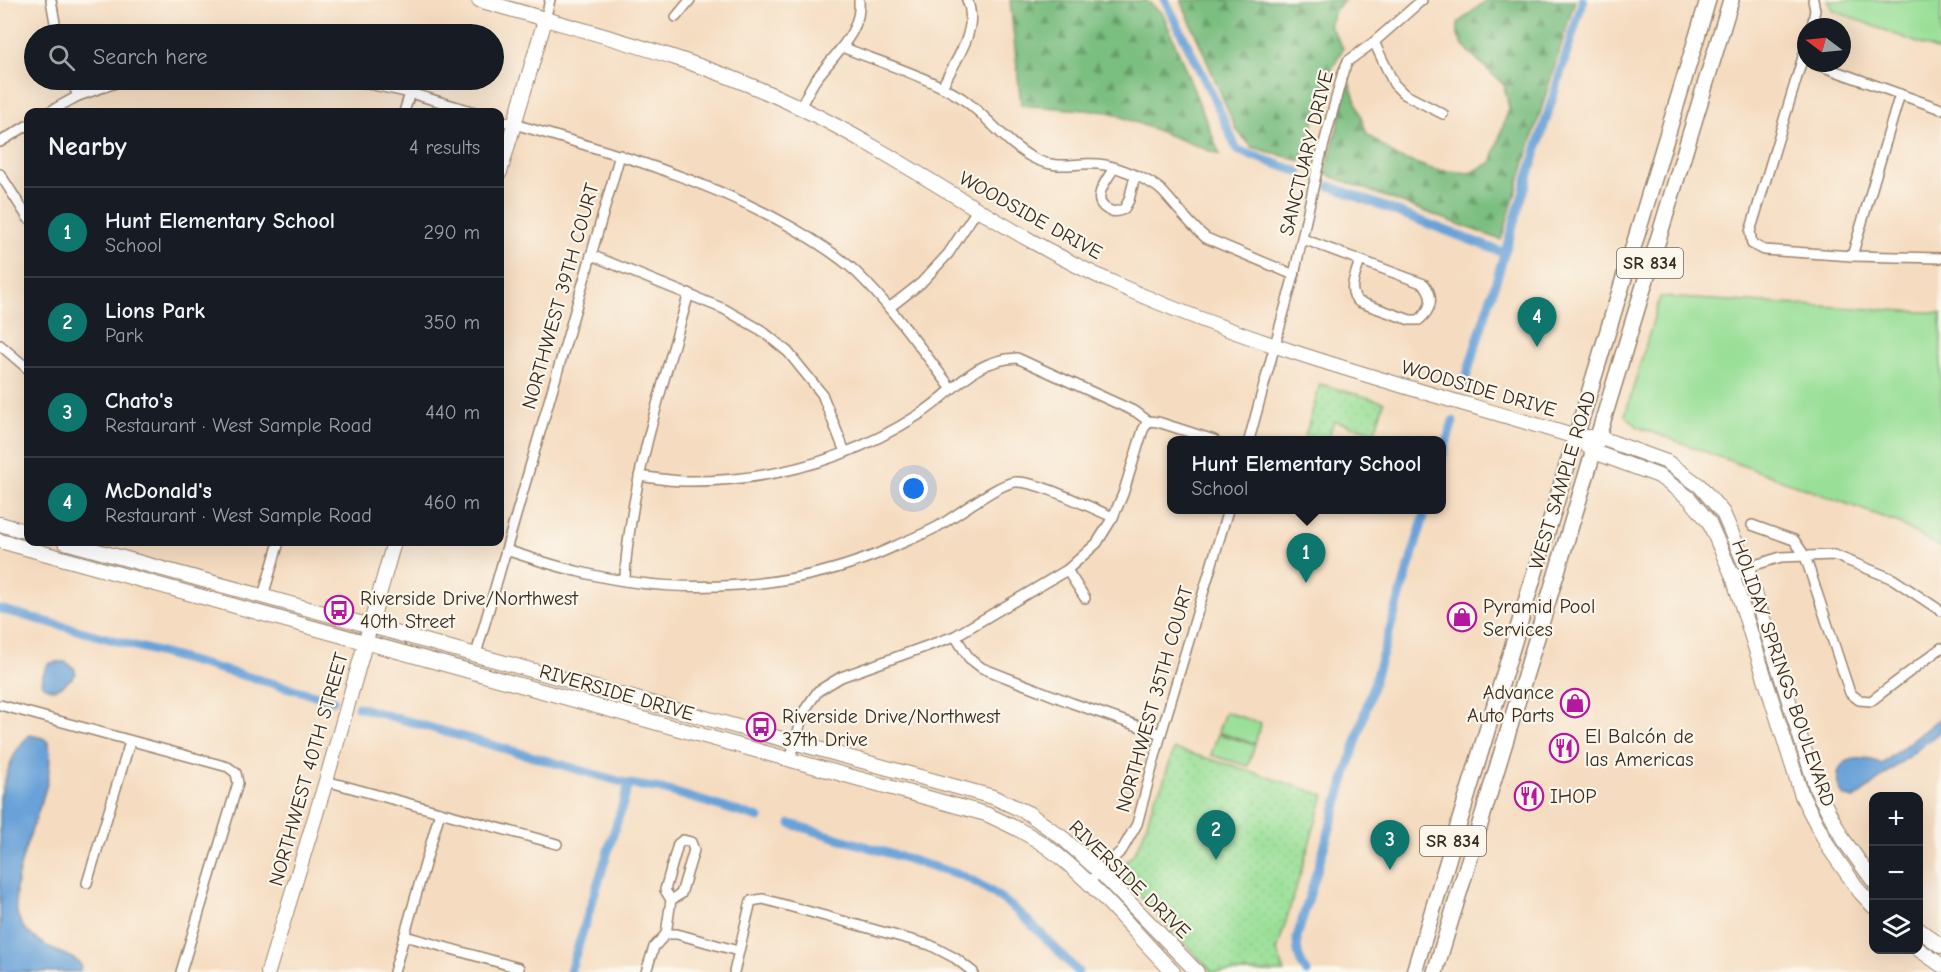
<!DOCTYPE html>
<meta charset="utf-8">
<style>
:root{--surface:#171b24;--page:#20242c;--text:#f1f3f6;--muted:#9ea1a6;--line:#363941;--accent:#0f766e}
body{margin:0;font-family:"Comic Neue",sans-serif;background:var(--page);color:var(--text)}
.controls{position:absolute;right:18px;bottom:18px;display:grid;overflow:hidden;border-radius:12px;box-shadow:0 6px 24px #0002}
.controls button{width:54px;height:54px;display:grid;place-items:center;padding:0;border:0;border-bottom:2px solid var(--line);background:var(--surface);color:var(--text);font:30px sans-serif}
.compass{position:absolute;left:1797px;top:18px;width:54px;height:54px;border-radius:50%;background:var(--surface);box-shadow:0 6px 24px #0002;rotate:286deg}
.you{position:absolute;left:914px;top:489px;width:21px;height:21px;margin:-15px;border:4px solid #fff;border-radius:50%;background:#1a73e8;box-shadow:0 0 0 9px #1a73e833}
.badge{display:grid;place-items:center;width:39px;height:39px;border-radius:50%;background:var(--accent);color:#fff;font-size:20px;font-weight:700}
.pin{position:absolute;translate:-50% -50px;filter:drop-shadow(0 2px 3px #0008)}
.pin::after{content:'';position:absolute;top:32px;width:21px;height:18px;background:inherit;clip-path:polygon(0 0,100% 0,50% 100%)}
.popup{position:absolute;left:1167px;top:436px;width:279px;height:78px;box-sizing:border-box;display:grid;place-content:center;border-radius:12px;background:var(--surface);filter:drop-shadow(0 2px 4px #0005);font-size:20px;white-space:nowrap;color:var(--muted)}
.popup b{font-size:22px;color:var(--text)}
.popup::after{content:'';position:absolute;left:50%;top:100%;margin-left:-12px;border:12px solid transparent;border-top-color:var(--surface)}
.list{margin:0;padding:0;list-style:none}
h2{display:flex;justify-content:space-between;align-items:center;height:78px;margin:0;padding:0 24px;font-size:26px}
h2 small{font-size:20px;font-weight:400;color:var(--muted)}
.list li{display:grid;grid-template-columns:39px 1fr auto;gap:18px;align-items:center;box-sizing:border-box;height:90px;padding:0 24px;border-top:2px solid var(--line)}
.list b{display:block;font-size:22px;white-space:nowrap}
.list p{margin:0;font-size:20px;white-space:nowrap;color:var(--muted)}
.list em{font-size:20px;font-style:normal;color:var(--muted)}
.icon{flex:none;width:33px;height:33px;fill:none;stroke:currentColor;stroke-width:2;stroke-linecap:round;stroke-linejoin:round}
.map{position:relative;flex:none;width:1941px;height:972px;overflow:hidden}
.search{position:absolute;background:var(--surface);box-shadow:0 6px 24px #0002;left:24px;top:24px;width:480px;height:66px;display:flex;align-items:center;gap:15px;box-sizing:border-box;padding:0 21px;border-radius:33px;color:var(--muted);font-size:22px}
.panel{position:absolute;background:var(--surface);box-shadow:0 6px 24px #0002;left:24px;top:108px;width:480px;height:438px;border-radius:12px}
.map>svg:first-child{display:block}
.grass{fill:#99df97;stroke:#6a845a;stroke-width:1.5}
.forest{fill:url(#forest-firs);stroke:#5a744f;stroke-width:1.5}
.park{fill:url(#park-dots);stroke:#6a845a;stroke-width:1.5}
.water{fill:#69a2d8;stroke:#52667b;stroke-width:1.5}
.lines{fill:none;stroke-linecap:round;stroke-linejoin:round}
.canal{stroke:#69a2d8;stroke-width:9}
.street-casing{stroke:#98836f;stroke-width:12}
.secondary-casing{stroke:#98836f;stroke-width:16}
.primary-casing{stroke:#98836f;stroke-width:18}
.street{stroke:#fff;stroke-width:9}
.secondary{stroke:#fff;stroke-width:14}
.primary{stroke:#fff;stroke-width:15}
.labels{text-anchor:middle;stroke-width:4.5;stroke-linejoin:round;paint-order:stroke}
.shield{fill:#fbf7ec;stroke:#75685c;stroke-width:1.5}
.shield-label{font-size:18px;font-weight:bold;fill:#3b2a1e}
.street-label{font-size:20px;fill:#3b2a1e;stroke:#fbf7ec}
.poi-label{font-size:20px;fill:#3b2a1e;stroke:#fbf7ec;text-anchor:start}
</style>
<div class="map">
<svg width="1941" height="972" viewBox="0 0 1941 972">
<defs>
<pattern id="forest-firs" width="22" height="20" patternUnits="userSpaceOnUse" patternTransform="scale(1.5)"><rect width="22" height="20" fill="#7abe80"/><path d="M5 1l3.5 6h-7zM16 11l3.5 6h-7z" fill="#659b68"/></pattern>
<pattern id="park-dots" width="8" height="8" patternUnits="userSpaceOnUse" patternTransform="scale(1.5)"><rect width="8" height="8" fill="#99df97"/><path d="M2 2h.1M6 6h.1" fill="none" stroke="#85c082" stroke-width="1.8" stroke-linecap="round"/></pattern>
</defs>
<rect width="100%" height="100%" fill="#fbf7ec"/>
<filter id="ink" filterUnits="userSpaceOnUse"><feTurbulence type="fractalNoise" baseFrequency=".0167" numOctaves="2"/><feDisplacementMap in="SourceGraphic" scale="12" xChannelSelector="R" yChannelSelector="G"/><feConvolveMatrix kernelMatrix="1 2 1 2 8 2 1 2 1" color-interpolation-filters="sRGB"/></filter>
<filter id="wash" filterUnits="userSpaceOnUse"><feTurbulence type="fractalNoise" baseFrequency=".008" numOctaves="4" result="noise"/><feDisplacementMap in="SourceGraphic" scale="24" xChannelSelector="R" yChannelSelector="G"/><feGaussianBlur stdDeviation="1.35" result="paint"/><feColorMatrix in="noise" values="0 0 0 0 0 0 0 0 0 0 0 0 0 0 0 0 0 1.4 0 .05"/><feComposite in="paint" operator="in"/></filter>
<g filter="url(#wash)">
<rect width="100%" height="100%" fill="#f5dcc0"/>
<g class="grass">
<polygon points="1828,0 1941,0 1941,52 1834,11"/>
<polygon points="1660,297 1941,313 1941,548 1896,522 1638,427 1625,415"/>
<polygon points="1225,712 1261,723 1255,744 1218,732"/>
<polygon points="1218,734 1255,745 1248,766 1211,755"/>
</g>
<g class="forest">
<polygon points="1010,0 1147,1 1163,14 1220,155 1109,112 1021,105"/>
<polygon points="1181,0 1345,0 1336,8 1329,25 1343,48 1329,75 1301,161 1252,147 1236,129"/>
<polygon points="1487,0 1575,0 1501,240 1325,174 1349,82 1367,134 1397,157 1435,170 1470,173 1491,163 1509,108 1504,85 1463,46 1458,36 1458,23"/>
</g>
<g class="park">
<polygon points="1320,384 1384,402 1375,432 1334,421 1328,440 1304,440"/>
<polygon points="1174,749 1231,765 1324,795 1277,951 1285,972 1212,972 1123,878 1121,868 1134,853 1142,838 1155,797 1163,783"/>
</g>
<g class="water">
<path d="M56,662H66L74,668L76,674C66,684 55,695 42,685L43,675L48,664Z"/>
<path d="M1941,717V731L1854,799C1851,798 1847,798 1845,796C1841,794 1839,788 1838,784C1834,755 1864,755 1882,764Z"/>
<path d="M30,735L43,738L49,743C51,761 49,780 43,797C33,831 0,898 24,928C32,937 47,947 58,952C68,956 74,957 81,965L80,972H0V797C6,776 12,749 30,735Z"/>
</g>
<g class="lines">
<g class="canal">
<polyline points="1165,0 1213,96 1237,150 1299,172"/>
<polyline points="1330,186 1504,253"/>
<polyline points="1463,387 1583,0"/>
<polyline points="1441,460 1453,421"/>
<polyline points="0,609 333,700"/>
<polyline points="358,707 629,784 662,789 759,818"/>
<path d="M791,824L961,875C1012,898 1040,933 1078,972"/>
<polyline points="570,972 629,784"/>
<path d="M1307,972C1298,960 1297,951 1297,937L1426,510"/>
</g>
</g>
</g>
<g filter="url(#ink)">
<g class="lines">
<g class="street-casing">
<g id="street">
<polyline points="51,0 57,34"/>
<polyline points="676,17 690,0"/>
<polyline points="545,20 550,0"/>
<polyline points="1812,27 1815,10 1813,0"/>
<polyline points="1374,42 1394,84 1404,94 1443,114"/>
<path d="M842,47C879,62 926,76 960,97C986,114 1005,143 1033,158C1061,172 1077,160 1105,165C1120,168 1151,180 1162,191C1177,207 1189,224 1206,238L1294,275"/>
<polyline points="1806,47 1750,232 1752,244 1764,250 1852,256 1941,258"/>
<polyline points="1813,63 1941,109"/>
<polyline points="71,80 78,96"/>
<polyline points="351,80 410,93 475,112"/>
<path d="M942,87C955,61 980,29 967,0"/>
<path d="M800,107C805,99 809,90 814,82C831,57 863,33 859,0"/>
<polyline points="49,112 78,96 124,80"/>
<polyline points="404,112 410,93"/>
<path d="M500,120C600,149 702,176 793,228C815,241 838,255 856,272C892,307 921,349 951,388"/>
<polyline points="0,142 28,125"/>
<path d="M1114,168C1108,178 1091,198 1105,208C1112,213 1117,212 1124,209L1129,200L1135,176"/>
<polyline points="0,174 28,218"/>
<path d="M1303,239L1424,284C1435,297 1431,310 1419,320H1410L1359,302C1346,291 1356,275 1360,260"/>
<polyline points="591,255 724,309 761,330 788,352 822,394 845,452"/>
<polyline points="1852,256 1900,94"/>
<polyline points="889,308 921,283 948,254 977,210"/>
<polyline points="0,345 28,369"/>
<polyline points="1249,440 1294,275 1317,170 1343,72 1348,61 1374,42 1422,0"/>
<path d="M639,476C654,478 670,481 685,481C770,482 849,460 920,414C955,392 971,360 1017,358L1136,412L1148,421L1158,422L1214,440"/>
<polyline points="1752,525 1794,540 1805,556 1850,693 1859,700 1871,701 1941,648"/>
<path d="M506,550C530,558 555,566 580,572C678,597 799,590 891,548C906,541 922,535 937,527C955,517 997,484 1015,482C1036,480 1091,508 1113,517"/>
<polyline points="1067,570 1085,598"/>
<polyline points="1733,577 1755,565 1781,557 1834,555 1893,579 1941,611"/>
<path d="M625,581C625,554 630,529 634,503C647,432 669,363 689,293"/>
<polyline points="263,596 279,542"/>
<polyline points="955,636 969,658 982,668 1072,703 1161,734"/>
<polyline points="476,654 620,155"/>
<polyline points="0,705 228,767 236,773 238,783 181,972"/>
<polyline points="790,760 804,711 818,691 841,677 955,636 1067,570 1097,543 1113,517 1123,494 1143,430 1148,421"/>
<polyline points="326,781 557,844"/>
<polyline points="87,883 130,742"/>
<polyline points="1088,883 1122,850 1137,824 1161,734 1228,510"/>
<polyline points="666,934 671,900 665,890 678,844 683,840 691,842 694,850 681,894 671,900"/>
<polyline points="405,936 519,968"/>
<polyline points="394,972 440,812"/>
<polyline points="646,972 654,947 666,934 677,934 738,951"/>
<polyline points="734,972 751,901 763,899 930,945 955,958 973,972"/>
</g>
</g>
<g class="secondary-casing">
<g id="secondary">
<path d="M479,0C587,32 699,58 801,108C910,161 1007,236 1118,285C1265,351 1422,390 1576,437H1598L1667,462L1700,486L1723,513L1748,571L1817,790L1843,839L1874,882"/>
<polyline points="500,172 545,20"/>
<polyline points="1587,446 1594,452 1659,476 1689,498 1709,522 1733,577 1802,796 1829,848 1860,892 1874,907"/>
<polyline points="0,524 28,532"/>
<path d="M0,541L986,814C1010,825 1034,836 1055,853C1098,887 1134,932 1173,972"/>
<polyline points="65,542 993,797 1028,813 1064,839 1099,871 1197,972"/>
<polyline points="1918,929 1941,946"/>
<polyline points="1918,949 1941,965"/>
<polyline points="268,972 326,781 394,542"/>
</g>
</g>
<g class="primary-casing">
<g id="primary">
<polyline points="1414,972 1708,0"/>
<polyline points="1435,972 1731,0"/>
</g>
</g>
<use href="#street" class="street"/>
<use href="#secondary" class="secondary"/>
<use href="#primary" class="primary"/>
</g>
</g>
<defs>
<g id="bus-ring" transform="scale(1.5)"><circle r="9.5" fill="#fbf7ec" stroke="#b5179e" stroke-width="1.5"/><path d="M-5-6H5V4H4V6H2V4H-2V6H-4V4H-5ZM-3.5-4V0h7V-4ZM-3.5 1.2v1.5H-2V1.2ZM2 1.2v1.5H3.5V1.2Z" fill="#b5179e"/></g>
<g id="shop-ring" transform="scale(1.5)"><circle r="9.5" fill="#fbf7ec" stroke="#b5179e" stroke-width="1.5"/><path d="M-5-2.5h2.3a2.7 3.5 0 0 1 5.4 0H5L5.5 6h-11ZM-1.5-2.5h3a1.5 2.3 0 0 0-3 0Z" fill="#b5179e"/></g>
<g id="restaurant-ring" transform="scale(1.5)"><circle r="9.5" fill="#fbf7ec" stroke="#b5179e" stroke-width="1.5"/><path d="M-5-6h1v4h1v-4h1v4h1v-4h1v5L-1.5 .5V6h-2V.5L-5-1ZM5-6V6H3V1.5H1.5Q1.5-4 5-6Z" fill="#b5179e"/></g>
</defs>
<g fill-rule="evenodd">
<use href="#bus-ring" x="339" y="610"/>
<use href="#shop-ring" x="1462" y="617"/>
<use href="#shop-ring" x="1575" y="703"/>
<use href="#bus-ring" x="761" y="727"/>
<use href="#restaurant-ring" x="1564" y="748"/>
<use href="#restaurant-ring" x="1529" y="796"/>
</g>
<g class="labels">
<g class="shield">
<rect x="1617" y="248" width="66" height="30" rx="4.5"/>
<rect x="1420" y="826" width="66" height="30" rx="4.5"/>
</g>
<g class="shield-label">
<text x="1650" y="269">SR 834</text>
<text x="1453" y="847">SR 834</text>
</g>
<g class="street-label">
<text transform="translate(1306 153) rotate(-76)" y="7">SANCTUARY DRIVE</text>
<text transform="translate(1031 215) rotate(29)" y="7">WOODSIDE DRIVE</text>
<text transform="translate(560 296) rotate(-74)" y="7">NORTHWEST 39TH COURT</text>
<text transform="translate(1479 388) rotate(16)" y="7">WOODSIDE DRIVE</text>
<text transform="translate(1562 480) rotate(-73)" y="7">WEST SAMPLE ROAD</text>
<text transform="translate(1784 673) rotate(71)" y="7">HOLIDAY SPRINGS BOULEVARD</text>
<text transform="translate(617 692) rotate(16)" y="7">RIVERSIDE DRIVE</text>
<text transform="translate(1154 699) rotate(-74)" y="7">NORTHWEST 35TH COURT</text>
<text transform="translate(308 769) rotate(-74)" y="7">NORTHWEST 40TH STREET</text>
<text transform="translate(1130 879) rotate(44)" y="7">RIVERSIDE DRIVE</text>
</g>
<g class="poi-label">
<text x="360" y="605">Riverside Drive/Northwest<tspan x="360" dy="23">40th Street</tspan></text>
<text x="1483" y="613">Pyramid Pool<tspan x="1483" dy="23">Services</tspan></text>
<text x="1554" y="699" text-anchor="end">Advance<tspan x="1554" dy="23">Auto Parts</tspan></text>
<text x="782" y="723">Riverside Drive/Northwest<tspan x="782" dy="23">37th Drive</tspan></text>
<text x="1585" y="743">El Balcón de<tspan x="1585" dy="23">las Americas</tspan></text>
<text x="1550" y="803">IHOP</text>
</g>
</g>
</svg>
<div class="controls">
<button>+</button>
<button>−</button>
<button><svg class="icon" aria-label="layers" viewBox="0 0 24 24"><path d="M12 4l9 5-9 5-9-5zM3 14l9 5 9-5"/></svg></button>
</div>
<svg class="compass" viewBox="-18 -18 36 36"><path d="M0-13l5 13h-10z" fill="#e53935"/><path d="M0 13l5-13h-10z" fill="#9ea1a6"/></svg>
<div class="you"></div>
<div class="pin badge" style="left:1306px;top:583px">1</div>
<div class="popup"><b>Hunt Elementary School</b>School</div>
<div class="pin badge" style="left:1216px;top:860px">2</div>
<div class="pin badge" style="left:1390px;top:870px">3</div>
<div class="pin badge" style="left:1537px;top:347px">4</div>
<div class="search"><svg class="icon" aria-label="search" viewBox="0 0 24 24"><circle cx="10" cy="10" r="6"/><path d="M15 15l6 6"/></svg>Search here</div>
<section class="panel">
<h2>Nearby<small>4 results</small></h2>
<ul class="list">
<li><span class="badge">1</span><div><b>Hunt Elementary School</b><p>School</p></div><em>290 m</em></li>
<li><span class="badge">2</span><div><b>Lions Park</b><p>Park</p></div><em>350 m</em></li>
<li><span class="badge">3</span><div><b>Chato's</b><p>Restaurant · West Sample Road</p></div><em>440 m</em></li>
<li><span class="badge">4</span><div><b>McDonald's</b><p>Restaurant · West Sample Road</p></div><em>460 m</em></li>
</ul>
</section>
</div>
